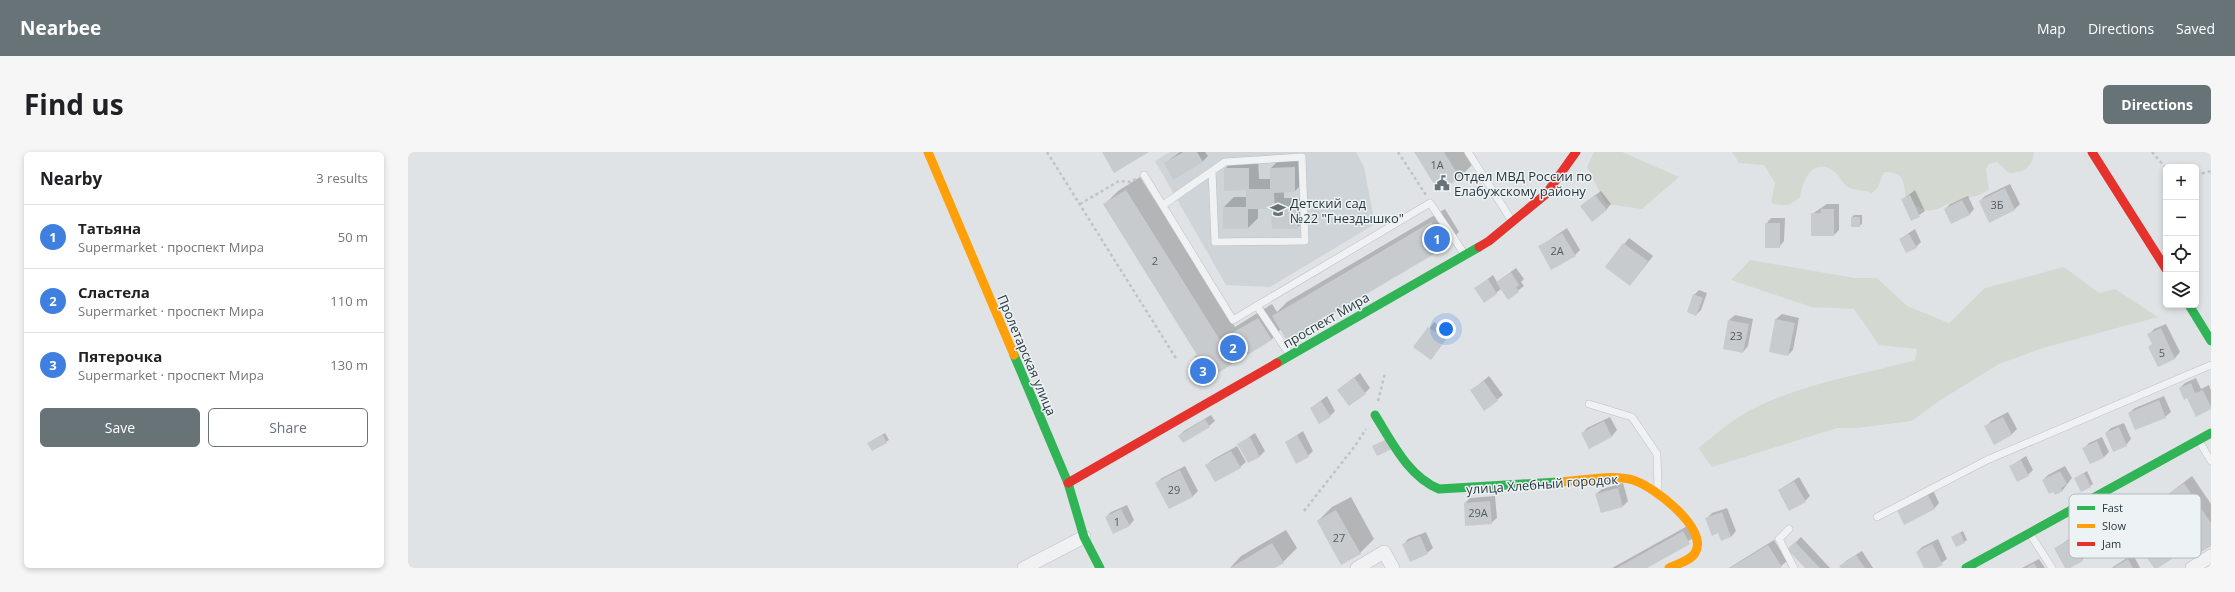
<!DOCTYPE html>
<meta charset="utf-8">
<style>
:root{--surface:#fff;--page:#f6f6f6;--text:#202124;--muted:#757577;--line:#e0e0e0;--accent:#687378}
body{margin:0;font-family:"Open Sans",sans-serif;background:var(--page);color:var(--text)}
.controls{position:absolute;right:12px;top:12px;display:grid;overflow:hidden;border-radius:6px;box-shadow:0 2px 6px #0003}
.controls button{width:36px;height:36px;display:grid;place-items:center;padding:0;border:0;border-bottom:1px solid var(--line);background:var(--surface);color:var(--text);font:20px sans-serif}
.you{position:absolute;left:1038px;top:177px;width:14px;height:14px;margin:-10px;border:3px solid #fff;border-radius:50%;background:#1a73e8;box-shadow:0 0 0 6px #1a73e833}
.badge{display:grid;place-items:center;width:26px;height:26px;border-radius:50%;background:var(--accent);color:#fff;font-size:13px;font-weight:700}
.pin{position:absolute;translate:-50% -50%;border:2px solid #fff;box-shadow:0 1px 4px #0006}
.list{margin:0;padding:0;list-style:none}
h2{display:flex;justify-content:space-between;align-items:center;height:52px;margin:0;padding:0 16px;font-size:17px}
h2 small{font-size:13px;font-weight:400;color:var(--muted)}
.list li{display:grid;grid-template-columns:26px 1fr auto;gap:12px;align-items:center;box-sizing:border-box;height:64px;padding:0 16px;border-top:1px solid var(--line)}
.list b{display:block;font-size:15px;white-space:nowrap}
.list p{margin:0;font-size:13px;white-space:nowrap;color:var(--muted)}
.list em{font-size:13px;font-style:normal;color:var(--muted)}
.actions{display:flex;gap:8px;padding:12px 16px}
.actions a{flex:1;padding:9px 0;border:1px solid var(--accent);border-radius:6px;text-align:center;font-size:14px;color:var(--accent)}
.actions .main{background:var(--accent);color:#fff}
.icon{flex:none;width:22px;height:22px;fill:none;stroke:currentColor;stroke-width:2;stroke-linecap:round;stroke-linejoin:round}
.map{position:relative;flex:none;width:1803px;height:416px;overflow:hidden;border-radius:6px}
header{display:flex;align-items:center;gap:24px;box-sizing:border-box;height:56px;padding:0 20px;background:var(--accent);color:#fff}
header strong{font-size:19px}
nav{display:flex;gap:22px;margin-inline-start:auto;font-size:14px}
.intro{display:flex;align-items:center;justify-content:space-between;box-sizing:border-box;height:96px;padding:0 24px}
h1{margin:0;font-size:28px}
.button{padding:10px 18px;border-radius:6px;background:var(--accent);color:#fff;font-size:14px;font-weight:700}
main{display:flex;gap:24px;padding:0 24px}
aside{flex:1;background:var(--surface);border-radius:6px;box-shadow:0 2px 6px #0003}
.map>svg:first-child{display:block}
.built{fill:#ced4d8}
.green{fill:#d3d9d1}
.shadow{fill:#0003}
.building{fill:#c8cbcd}
.lines{fill:none;stroke-linecap:round;stroke-linejoin:round}
.lane-casing{stroke:#bec1c3;stroke-width:8}
.street-casing{stroke:#bec1c3;stroke-width:14}
.path{stroke:#c0c3c5;stroke-width:2.5;stroke-dasharray:3 3;stroke-linecap:butt}
.lane{stroke:#eff1f2;stroke-width:7}
.street{stroke:#eff1f2;stroke-width:13}
.fast{stroke:#30b455;stroke-width:9}
.slow{stroke:#ff9f0a;stroke-width:9}
.jam{stroke:#e5322d;stroke-width:9}
.labels{text-anchor:middle;stroke-width:3;stroke-linejoin:round;paint-order:stroke}
.number-label{font-size:11px;fill:#515c62}
.poi-label{font-size:13px;fill:#28363d;stroke:#edf3f5;text-anchor:start}
.street-label{font-size:13px;fill:#28363d;stroke:#edf3f5}
.key{fill:#edf3f5;stroke:#b2babe;stroke-width:1}
.key-label{font-size:11px;fill:#28363d}
</style>
<header>
<strong>Nearbee</strong>
<nav><a>Map</a><a>Directions</a><a>Saved</a></nav>
</header>
<div class="intro"><h1>Find us</h1><a class="button">Directions</a></div>
<main>
<aside>
<h2>Nearby<small>3 results</small></h2>
<ul class="list">
<li><span class="badge" style="background:#3f7fe0">1</span><div><b>Татьяна</b><p>Supermarket · проспект Мира</p></div><em>50 m</em></li>
<li><span class="badge" style="background:#3f7fe0">2</span><div><b>Сластела</b><p>Supermarket · проспект Мира</p></div><em>110 m</em></li>
<li><span class="badge" style="background:#3f7fe0">3</span><div><b>Пятерочка</b><p>Supermarket · проспект Мира</p></div><em>130 m</em></li>
</ul>
<div class="actions"><a class="main">Save</a><a>Share</a></div>
</aside>
<div class="map">
<svg width="1803" height="416" viewBox="0 0 1803 416">
<rect width="100%" height="100%" fill="#e0e3e5"/>
<polygon class="built" points="762,0 948,0 956,15 967,72 862,135 818,133 747,9"/>
<g class="green">
<polygon points="1186,0 1214,0 1271,25 1234,57 1198,52 1179,15"/>
<path d="M1324,0H1626C1625,15 1615,21 1601,21L1589,10L1581,12L1578,17L1581,37C1573,45 1563,44 1552,48C1524,56 1525,68 1498,46C1495,29 1497,20 1476,20L1470,35L1464,41C1457,38 1447,39 1440,35C1434,32 1433,25 1428,21C1407,3 1395,26 1392,45C1382,54 1376,55 1363,51L1367,31L1356,13L1331,11Z"/>
<path d="M1342,108L1447,126H1469L1499,154L1541,171L1577,136L1656,115L1691,141L1707,137L1750,165L1635,196L1591,212L1531,249L1504,269L1449,276H1429L1304,315L1290,296C1305,285 1319,272 1334,263C1386,232 1450,224 1507,208L1509,197L1471,193L1446,157L1403,155L1323,128Z"/>
</g>
<g class="shadow">
<polygon points="772,0 797,0 800,4 794,10 757,11"/>
<polygon points="1007,0 1059,0 1066,11 1052,25 1031,39"/>
<polygon points="827,6 850,6 851,27 863,27 863,16 873,6 897,6 897,29 887,39 876,40 876,46 899,46 899,66 889,76 864,56 850,56 850,66 840,76 816,76 816,55 826,45 839,45 838,37 817,17"/>
<polygon points="732,25 827,175 864,152 869,160 879,150 1037,57 1051,80 1037,94 873,177 864,187 800,225 788,204 790,202 696,53 710,39"/>
<polygon points="1602,32 1612,52 1607,57 1582,69 1572,49 1577,44"/>
<polygon points="1507,38 1517,59 1504,68 1494,48"/>
<polygon points="1193,39 1203,52 1198,58 1179,49"/>
<polygon points="1560,44 1566,57 1561,63 1537,57 1542,52"/>
<polygon points="1419,52 1431,52 1431,78 1426,83 1404,62"/>
<polygon points="1446,63 1454,63 1454,72 1451,74 1444,65"/>
<polygon points="1363,66 1377,66 1376,89 1371,95 1358,72"/>
<polygon points="1159,76 1172,98 1167,103 1131,95"/>
<polygon points="1507,77 1513,90 1508,95 1492,87"/>
<polygon points="1221,86 1245,104 1222,133 1198,115"/>
<polygon points="1108,116 1116,127 1113,130 1116,134 1100,146 1094,136 1088,141 1068,136 1085,123 1089,130"/>
<polygon points="1291,138 1299,141 1293,158 1288,163 1286,143"/>
<polygon points="1374,162 1391,166 1385,198 1380,203 1368,167"/>
<polygon points="1327,163 1345,167 1340,194 1335,200 1321,168"/>
<polygon points="1026,170 1042,182 1023,207 1007,195"/>
<polygon points="1758,172 1772,200 1767,206 1750,214 1741,195 1745,191 1741,183 1746,177"/>
<polygon points="952,221 962,236 957,241 930,238"/>
<polygon points="1081,224 1095,243 1077,257 1063,239"/>
<polygon points="1788,226 1793,237 1801,233 1803,239 1803,256 1780,245 1772,236 1777,231"/>
<polygon points="919,244 927,259 922,264 903,256"/>
<polygon points="1756,244 1763,260 1757,265 1721,261 1727,256"/>
<polygon points="1600,260 1609,277 1604,282 1586,291 1578,275 1583,269"/>
<polygon points="803,263 807,269 801,274 775,290 771,284 776,279"/>
<polygon points="1202,265 1209,278 1204,284 1181,295 1174,282 1179,276"/>
<polygon points="1716,271 1723,287 1718,293 1698,281 1703,276"/>
<polygon points="895,279 905,299 900,304 878,290"/>
<polygon points="477,281 481,288 478,290 460,291"/>
<polygon points="847,281 857,299 852,304 831,292"/>
<polygon points="1694,285 1701,300 1696,305 1676,296 1681,291"/>
<polygon points="829,294 838,310 832,315 799,313 804,308"/>
<polygon points="1618,304 1625,318 1620,323 1603,314"/>
<polygon points="777,314 790,339 785,344 761,356 748,331 754,326"/>
<polygon points="1657,314 1664,326 1654,339 1635,328 1640,323"/>
<polygon points="1679,319 1685,332 1682,334 1667,326"/>
<polygon points="1784,324 1803,352 1803,392 1754,347"/>
<polygon points="1391,325 1402,344 1397,349 1371,338"/>
<polygon points="1215,331 1220,349 1215,354 1188,342 1194,337"/>
<polygon points="1525,338 1531,351 1526,357 1490,358"/>
<polygon points="1087,344 1089,366 1083,371 1058,373 1057,351 1062,346"/>
<polygon points="943,345 966,387 952,401 910,369 924,355"/>
<polygon points="719,353 726,368 721,374 698,365 703,360"/>
<polygon points="1319,356 1328,379 1323,385 1311,380 1298,367 1304,361"/>
<polygon points="1283,372 1290,383 1237,416 1204,416"/>
<polygon points="878,378 889,396 875,410 865,416 822,416 833,404"/>
<polygon points="1759,378 1766,388 1762,392 1768,401 1747,416 1734,396"/>
<polygon points="1555,379 1559,388 1549,394 1544,385"/>
<polygon points="1018,380 1025,396 1019,401 995,393 1000,387"/>
<polygon points="1668,382 1680,403 1674,408 1658,416 1647,397"/>
<polygon points="1393,385 1422,416 1398,416 1381,397"/>
<polygon points="1530,387 1539,407 1526,416 1517,416 1509,400 1514,395"/>
<polygon points="1366,388 1379,409 1373,414 1370,416 1321,416"/>
<polygon points="1454,399 1465,416 1434,416 1433,414 1438,409"/>
<polygon points="1725,402 1732,416 1704,416 1705,415"/>
<polygon points="1631,407 1637,416 1614,416"/>
</g>
<g class="building">
<polygon points="694,0 741,0 706,21"/>
<polygon points="775,0 789,0 795,10 765,28 756,11"/>
<polygon points="1006,0 1036,0 1052,26 1031,40"/>
<polygon points="887,15 887,40 866,41 867,56 889,55 890,77 864,77 863,57 840,57 840,77 815,77 815,55 838,55 838,38 816,39 816,16 841,16 841,37 862,37 862,16"/>
<polygon points="1597,36 1607,58 1581,71 1571,49"/>
<polygon points="718,38 812,188 850,166 864,188 800,227 786,204 789,203 695,52"/>
<polygon points="1187,43 1199,58 1184,70 1172,54"/>
<polygon points="1502,43 1512,65 1503,69 1493,47"/>
<polygon points="1554,48 1562,63 1543,72 1536,57"/>
<polygon points="1413,57 1426,57 1426,84 1403,84 1403,61 1413,61"/>
<rect x="1443" y="65" width="9" height="10"/>
<polygon points="1023,70 1038,95 879,189 864,164"/>
<rect x="1357" y="71" width="15" height="25"/>
<polygon points="1154,81 1168,104 1143,118 1130,94"/>
<polygon points="1501,82 1509,96 1498,101 1491,87"/>
<polygon points="1215,91 1240,109 1222,134 1197,115"/>
<polygon points="1103,120 1111,133 1108,135 1111,140 1100,148 1088,130"/>
<polygon points="1080,127 1089,142 1076,151 1066,136"/>
<polygon points="1285,142 1295,146 1288,164 1279,160"/>
<polygon points="1367,167 1387,171 1380,204 1361,200"/>
<polygon points="1320,168 1341,172 1335,201 1315,197"/>
<polygon points="1020,175 1038,187 1023,208 1005,195"/>
<polygon points="1753,176 1767,207 1750,215 1740,195 1744,192 1739,182"/>
<polygon points="946,225 958,242 941,254 929,238"/>
<polygon points="1076,229 1090,249 1076,259 1062,238"/>
<polygon points="1783,231 1787,241 1795,238 1803,255 1803,257 1788,265 1779,246 1776,248 1771,236"/>
<polygon points="1751,248 1758,266 1727,278 1720,261"/>
<polygon points="913,249 923,265 911,272 902,256"/>
<polygon points="1595,265 1604,283 1586,293 1576,274"/>
<polygon points="797,267 802,275 775,291 770,284"/>
<polygon points="1196,269 1204,285 1181,297 1173,281"/>
<polygon points="1711,275 1719,294 1705,300 1697,281"/>
<polygon points="475,283 479,291 464,299 459,291"/>
<polygon points="889,283 901,305 888,312 877,290"/>
<polygon points="842,285 852,305 840,311 829,292"/>
<polygon points="979,287 984,297 969,304 964,294"/>
<polygon points="1689,289 1696,306 1682,312 1674,296"/>
<polygon points="823,299 833,316 807,330 797,313"/>
<polygon points="1613,308 1621,324 1609,330 1601,314"/>
<polygon points="772,318 785,345 761,357 747,331"/>
<polygon points="1652,319 1659,332 1653,336 1655,339 1647,343 1645,340 1641,342 1634,328"/>
<polygon points="1676,321 1683,335 1673,340 1666,326"/>
<polygon points="1386,329 1398,350 1381,359 1370,338"/>
<polygon points="1776,331 1803,371 1803,394 1790,402 1753,347"/>
<polygon points="1210,336 1215,355 1193,361 1187,342"/>
<polygon points="1520,343 1527,357 1496,373 1489,358"/>
<polygon points="1082,349 1084,372 1057,374 1056,351"/>
<polygon points="713,357 722,374 705,382 697,365"/>
<polygon points="928,358 953,402 933,413 909,369"/>
<polygon points="1314,360 1323,385 1313,389 1310,381 1304,384 1297,366"/>
<polygon points="1275,379 1282,392 1239,416 1209,416"/>
<polygon points="1552,380 1557,391 1548,395 1543,385"/>
<polygon points="1754,382 1762,394 1757,397 1764,407 1750,416 1746,416 1732,396"/>
<polygon points="1012,384 1020,402 1002,410 994,392"/>
<polygon points="1663,387 1675,409 1662,416 1657,416 1646,396"/>
<polygon points="1387,390 1412,416 1397,416 1379,397"/>
<polygon points="864,391 876,411 867,416 822,416"/>
<polygon points="1524,392 1535,413 1528,416 1516,416 1508,400"/>
<polygon points="1360,393 1374,415 1372,416 1322,416"/>
<polygon points="1448,403 1457,416 1433,416 1431,414"/>
<polygon points="1720,407 1725,416 1705,416"/>
<polygon points="1626,411 1629,416 1618,416"/>
</g>
<g class="lines">
<g class="lane-casing">
<g id="lane">
<polyline points="1060,0 1104,69"/>
<polyline points="736,23 825,168 1022,51 1057,103"/>
<polyline points="755,53 817,10 894,5 897,89 807,90 804,19"/>
<polyline points="849,154 882,203"/>
<polyline points="1181,252 1224,265 1249,302 1250,339"/>
<polyline points="1791,289 1803,309"/>
<polyline points="1469,365 1579,308 1803,213"/>
<polyline points="1381,377 1371,387 1386,416"/>
<polyline points="1622,382 1644,416"/>
</g>
</g>
<g class="street-casing">
<g id="street">
<polyline points="616,416 676,385"/>
<polyline points="949,416 976,400 985,416"/>
<polyline points="1784,416 1803,404"/>
</g>
</g>
<g class="path">
<polyline points="639,0 769,208"/>
<polyline points="990,0 1018,43"/>
<polyline points="1744,0 1758,16"/>
<polyline points="1788,23 1803,19"/>
<polyline points="672,52 711,29 723,30 728,27"/>
<polyline points="970,249 977,221"/>
<polyline points="896,359 947,294 958,277"/>
</g>
<use href="#lane" class="lane"/>
<use href="#street" class="street"/>
<g class="fast">
<polyline points="1781,153 1803,189"/>
<polyline points="606,203 660,331 676,385 692,416"/>
<polyline points="869,211 1071,95"/>
<path d="M967,263C984,290 1000,324 1031,337L1150,330"/>
<polyline points="1558,416 1803,281"/>
</g>
<g class="slow">
<polyline points="520,0 606,203"/>
<path d="M1150,330C1173,329 1203,322 1225,328C1245,334 1302,377 1287,401C1282,409 1269,412 1261,416"/>
</g>
<g class="jam">
<polyline points="1684,0 1758,117"/>
<polyline points="1071,95 1081,89 1138,42 1168,0"/>
<polyline points="660,331 869,211"/>
</g>
</g>
<defs>
<g id="civic-bare" transform="scale(1.2)"><path d="M-.6-6.5H3V-4.5H.6V-3L4-1V1h2V6H-6V1h2V-1L-.6-3ZM-1.2 2.5V6h2.4V2.5Z" fill="#687378" stroke="#edf3f5" stroke-width="2.5" paint-order="stroke"/></g>
<g id="school-bare" transform="scale(1.2)"><path d="M0-5L7-2L0 1L-7-2ZM-4 1L0 2.5L4 1V4Q0 6-4 4Z" fill="#687378" stroke="#edf3f5" stroke-width="2.5" paint-order="stroke"/></g>
</defs>
<g fill-rule="evenodd">
<use href="#civic-bare" x="1034" y="31"/>
<use href="#school-bare" x="870" y="58"/>
</g>
<g class="labels">
<g class="number-label">
<text x="1029" y="17">1А</text>
<text x="1589" y="57">3Б</text>
<text x="1149" y="103">2А</text>
<text x="747" y="113">2</text>
<text x="1328" y="188">2З</text>
<text x="1754" y="205">5</text>
<text x="766" y="342">29</text>
<text x="1070" y="365">29А</text>
<text x="709" y="374">1</text>
<text x="931" y="390">27</text>
</g>
<g class="poi-label">
<text x="1046" y="29">Отдел МВД России по<tspan x="1046" dy="15">Елабужскому району</tspan></text>
<text x="882" y="56">Детский сад<tspan x="882" dy="15">№22 "Гнездышко"</tspan></text>
</g>
<g class="street-label">
<text transform="translate(918 168) rotate(-30)" y="5">проспект Мира</text>
<text transform="translate(619 203) rotate(67)" y="5">Пролетарская улица</text>
<text transform="translate(1134 332) rotate(-4)" y="5">улица Хлебный городок</text>
</g>
</g>
<rect x="1661" y="342" width="132" height="64" rx="6" class="key"/>
<rect x="1669" y="354" width="18" height="4" fill="#30b455"/>
<rect x="1669" y="372" width="18" height="4" fill="#ff9f0a"/>
<rect x="1669" y="390" width="18" height="4" fill="#e5322d"/>
<g class="key-label">
<text x="1694" y="360">Fast</text>
<text x="1694" y="378">Slow</text>
<text x="1694" y="396">Jam</text>
</g>
</svg>
<div class="controls">
<button>+</button>
<button>−</button>
<button><svg class="icon" aria-label="locate" viewBox="0 0 24 24"><circle cx="12" cy="12" r="6"/><path d="M12 2v4M12 18v4M2 12h4M18 12h4"/></svg></button>
<button><svg class="icon" aria-label="layers" viewBox="0 0 24 24"><path d="M12 4l9 5-9 5-9-5zM3 14l9 5 9-5"/></svg></button>
</div>
<div class="you"></div>
<div class="pin badge" style="left:1029px;top:87px;background:#3f7fe0">1</div>
<div class="pin badge" style="left:825px;top:196px;background:#3f7fe0">2</div>
<div class="pin badge" style="left:795px;top:219px;background:#3f7fe0">3</div>
</div>
</main>
